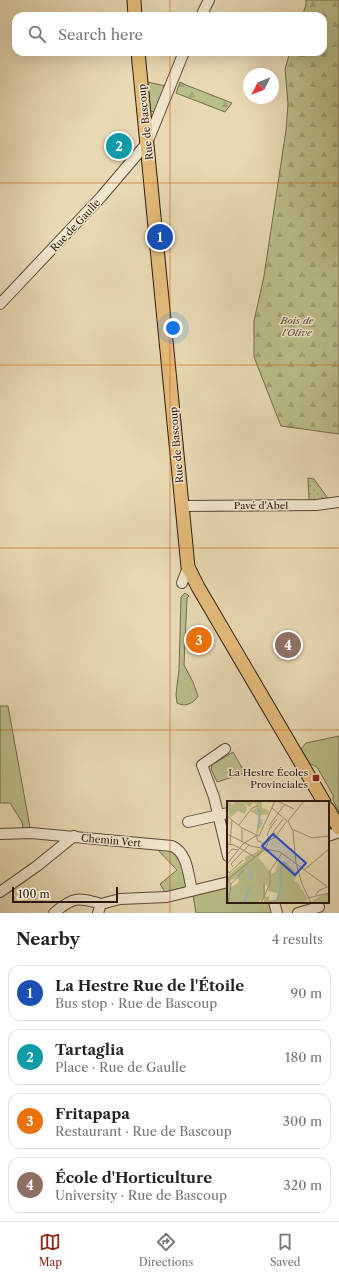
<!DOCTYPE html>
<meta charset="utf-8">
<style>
:root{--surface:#fff;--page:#f2f2f2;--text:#222;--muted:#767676;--line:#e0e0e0;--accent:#8f2418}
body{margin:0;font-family:"Libre Caslon Text",serif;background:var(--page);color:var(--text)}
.compass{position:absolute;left:243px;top:68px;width:36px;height:36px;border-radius:50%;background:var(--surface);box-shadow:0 4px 16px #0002;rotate:228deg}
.scale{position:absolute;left:12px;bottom:10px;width:106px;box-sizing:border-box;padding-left:4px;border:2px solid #2e1a10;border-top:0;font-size:11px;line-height:14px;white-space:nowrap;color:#2e1a10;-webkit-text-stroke:3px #f0e6ce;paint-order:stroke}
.you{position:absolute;left:173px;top:328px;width:14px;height:14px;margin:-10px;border:3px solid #fff;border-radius:50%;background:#1a73e8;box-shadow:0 0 0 6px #1a73e833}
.badge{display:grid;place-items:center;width:26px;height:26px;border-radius:50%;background:var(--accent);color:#fff;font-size:13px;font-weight:700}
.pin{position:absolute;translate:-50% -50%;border:2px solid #fff;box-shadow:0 1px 4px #0006}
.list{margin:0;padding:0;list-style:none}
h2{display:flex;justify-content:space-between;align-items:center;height:52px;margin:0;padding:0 16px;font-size:17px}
h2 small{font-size:13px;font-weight:400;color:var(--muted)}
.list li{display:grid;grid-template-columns:26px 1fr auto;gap:12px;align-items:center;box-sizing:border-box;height:56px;margin:0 8px 8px;padding:0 8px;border:1px solid var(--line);border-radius:12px}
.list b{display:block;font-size:15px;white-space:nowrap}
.list p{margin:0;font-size:13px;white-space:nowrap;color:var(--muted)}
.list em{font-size:13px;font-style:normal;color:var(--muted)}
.icon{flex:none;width:22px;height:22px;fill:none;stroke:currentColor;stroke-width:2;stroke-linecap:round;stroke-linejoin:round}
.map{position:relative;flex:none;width:339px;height:913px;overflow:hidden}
.search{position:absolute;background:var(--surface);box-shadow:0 4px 16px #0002;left:12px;right:12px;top:12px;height:44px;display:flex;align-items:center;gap:10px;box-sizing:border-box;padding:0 14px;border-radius:12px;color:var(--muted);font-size:15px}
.sheet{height:308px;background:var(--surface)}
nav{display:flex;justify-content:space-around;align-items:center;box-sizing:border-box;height:56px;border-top:1px solid var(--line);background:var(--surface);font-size:11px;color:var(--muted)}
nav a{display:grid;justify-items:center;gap:2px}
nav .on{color:var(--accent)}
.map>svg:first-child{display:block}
.green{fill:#b9be8a;stroke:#746c4d}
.forest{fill:url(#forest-firs);stroke:#746c4d}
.garden{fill:url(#garden-dots);stroke:#746c4d}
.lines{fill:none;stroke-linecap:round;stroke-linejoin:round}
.minor-casing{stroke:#5c4a39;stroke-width:12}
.major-casing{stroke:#2e1a10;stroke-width:15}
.minor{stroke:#f0e6ce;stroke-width:10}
.major{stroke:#e4bc7a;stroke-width:13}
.grid{fill:none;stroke:#cc500d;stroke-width:1;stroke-opacity:0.55}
.poi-dot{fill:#8f2418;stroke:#f0e6ce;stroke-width:1.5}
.labels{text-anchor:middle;stroke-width:3;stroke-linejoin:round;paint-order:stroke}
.street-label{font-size:10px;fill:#2e1a10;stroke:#f0e6ce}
.park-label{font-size:10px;font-style:italic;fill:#584b35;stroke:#f0e6ce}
.poi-label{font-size:10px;fill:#2e1a10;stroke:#f0e6ce;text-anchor:end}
.inset-river{fill:none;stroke:#9bb8b7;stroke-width:2}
.inset-road{fill:none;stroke:#9e8d72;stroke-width:1}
.view{fill:#1d4ed8;fill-opacity:0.15;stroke:#1d4ed8;stroke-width:2}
.inset-edge{fill:none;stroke:#2e1a10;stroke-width:2}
</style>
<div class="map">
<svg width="339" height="913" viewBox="0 0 339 913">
<defs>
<pattern id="forest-firs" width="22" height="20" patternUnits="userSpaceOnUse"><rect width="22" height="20" fill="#b9be8a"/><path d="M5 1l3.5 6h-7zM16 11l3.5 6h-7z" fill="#9fa376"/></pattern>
<pattern id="garden-dots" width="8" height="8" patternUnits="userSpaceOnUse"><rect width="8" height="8" fill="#b9be8a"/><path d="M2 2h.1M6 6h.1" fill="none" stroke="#9fa376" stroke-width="1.8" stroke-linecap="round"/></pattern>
</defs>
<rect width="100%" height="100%" fill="#e8d9b3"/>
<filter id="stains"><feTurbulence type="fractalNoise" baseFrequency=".005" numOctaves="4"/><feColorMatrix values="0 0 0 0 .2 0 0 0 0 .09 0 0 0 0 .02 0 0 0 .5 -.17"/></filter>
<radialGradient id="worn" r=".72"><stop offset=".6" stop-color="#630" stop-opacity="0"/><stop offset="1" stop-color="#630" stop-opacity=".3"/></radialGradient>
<g class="green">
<polygon points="147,82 166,86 155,112 150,111 148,109"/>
<path d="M185,593L189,596L187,598L184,665L193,682L198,696C194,704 184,707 177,703L176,694L179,670L181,597Z"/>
<polygon points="0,706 8,706 31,833 24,833 22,822 10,803 0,803"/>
<polygon points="339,736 339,812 333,800 333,795 317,767 309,763 301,749 306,743"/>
<polygon points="233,752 245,773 217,782 211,769 212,765"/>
<polygon points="155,847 171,849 181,857 186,887 165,892 160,884 177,870"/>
<polygon points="228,886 228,902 271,902 274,913 196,913 193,895"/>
</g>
<g class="forest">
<polygon points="306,0 339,0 339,434 281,426 254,357 254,321 264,276 286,130 288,104 285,69 290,52 323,52 323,16 302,16 306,5"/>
<polygon points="180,82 186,85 232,103 225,112 176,93"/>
</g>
<polygon class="garden" points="308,478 314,479 329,500 309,500"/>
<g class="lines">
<g class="minor-casing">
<g id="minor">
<polyline points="201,16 209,0"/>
<polyline points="0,304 101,197 147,143 184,52"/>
<polyline points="182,506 316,505 339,502"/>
<polyline points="182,583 188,567"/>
<polyline points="225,749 202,765 214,797 228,856"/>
<polyline points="188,822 228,813"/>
<path d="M0,834L31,833L172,846C188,853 188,875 192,890"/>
<polyline points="328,836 339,832"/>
<polyline points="0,892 37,866 74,836"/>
<polyline points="274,902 277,913"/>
<path d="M54,913C73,897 77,897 101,904"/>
<polyline points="98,913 101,904 120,899 167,897 228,882"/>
<polyline points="298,913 319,907"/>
</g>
</g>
<g class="major-casing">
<g id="major">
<polyline points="134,0 135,16"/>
<polyline points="138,52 188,567 198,587 324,802"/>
<polyline points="328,809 339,828"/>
</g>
</g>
<use href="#minor" class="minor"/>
<use href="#major" class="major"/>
</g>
<path class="grid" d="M170,0V16M170,52V913M0,183H339M0,365H339M0,548H339M0,730H339"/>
<rect class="poi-dot" x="312" y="774" width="8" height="8" rx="2"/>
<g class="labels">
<g class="street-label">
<text transform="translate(145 122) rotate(-96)" y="4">Rue de Bascoup</text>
<text transform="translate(75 225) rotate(-47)" y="4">Rue de Gaulle</text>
<text transform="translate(176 445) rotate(-95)" y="4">Rue de Bascoup</text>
<text x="261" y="509">Pavé d'Abel</text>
<text transform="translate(111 840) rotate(5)" y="4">Chemin Vert</text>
</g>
<g class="park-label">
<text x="297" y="324">Bois de<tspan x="297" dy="12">l'Olive</tspan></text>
</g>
<g class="poi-label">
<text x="308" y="776">La Hestre Écoles<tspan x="308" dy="12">Provinciales</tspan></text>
</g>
</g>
<g transform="translate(227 801)">
<rect width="102" height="102" fill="#e8d9b3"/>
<path d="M0,0L6,4L9,0H35V7L41,9L42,13L34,14L33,18L37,20H34L36,22L29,34L30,27L33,24L31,23L32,15L23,10L30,7L29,3L26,1L23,6L16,1L20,7L18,13L11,10L3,17ZM30,46L31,50L35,47L43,49L41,52L37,50L13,74L3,80L4,83L0,98V75L18,61V56L30,51ZM43,73L50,79L46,88L54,83L51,92L41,90Z" fill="#b9be8a"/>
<path d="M30,55L45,73L48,71L51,62L58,60L70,73L67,80L71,82L81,98L75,102H37V98L31,100L34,102H1L0,79L4,86L10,83L12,80L10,77L19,65ZM43,73L50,79L46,88L54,83L49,99H42V95L38,96V83L42,87ZM102,92V102L84,101L93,95Z" fill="#b9be8a" fill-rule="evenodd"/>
<path class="inset-river" d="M31,7L33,12L31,27M23,65L24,79M17,102L23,84M45,102L50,99L54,86V66"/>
<path class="inset-road" d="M50,0L67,8M45,7L60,20M0,15L15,27L32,35L48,0M61,20L66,30L69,62L75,83L84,102M61,20L77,0M12,24L25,7L31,5M42,25L57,4M45,26L43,27L50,18M15,27V40M65,28L85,37L102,35M0,33L24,45L53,51L102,87M30,34V39L39,44M47,38V30L56,18M41,40L48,36L60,20M0,43L7,44L28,56M3,43L5,19M1,53L5,48L12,49M0,63L16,43L30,34M6,66L4,63L22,44M77,69L102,48M1,70L2,72L16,59M0,76L4,84L1,102M1,78L38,48L43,37L40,34L43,27M4,83L17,69M89,94L91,90L100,86M37,97V82M81,97L102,92M34,102L43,83V70L55,52"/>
<path class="view" d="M46,33L79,62L68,74L35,45Z"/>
<rect width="102" height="102" class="inset-edge"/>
</g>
<rect width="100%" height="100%" filter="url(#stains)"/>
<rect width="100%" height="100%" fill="url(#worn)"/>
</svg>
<svg class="compass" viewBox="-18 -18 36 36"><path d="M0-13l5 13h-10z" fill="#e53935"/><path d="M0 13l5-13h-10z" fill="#767676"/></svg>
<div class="scale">100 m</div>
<div class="you"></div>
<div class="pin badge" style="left:160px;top:237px;background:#1a4fb4">1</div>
<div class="pin badge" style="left:119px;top:146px;background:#0f9aa8">2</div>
<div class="pin badge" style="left:199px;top:640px;background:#e8710a">3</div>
<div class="pin badge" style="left:288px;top:645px;background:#8d6e63">4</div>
<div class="search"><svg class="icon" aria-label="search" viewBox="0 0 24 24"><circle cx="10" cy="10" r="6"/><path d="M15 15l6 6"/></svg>Search here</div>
</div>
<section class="sheet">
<h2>Nearby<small>4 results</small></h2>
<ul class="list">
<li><span class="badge" style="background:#1a4fb4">1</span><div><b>La Hestre Rue de l'Étoile</b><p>Bus stop · Rue de Bascoup</p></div><em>90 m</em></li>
<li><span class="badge" style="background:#0f9aa8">2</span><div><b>Tartaglia</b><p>Place · Rue de Gaulle</p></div><em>180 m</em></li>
<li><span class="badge" style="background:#e8710a">3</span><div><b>Fritapapa</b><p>Restaurant · Rue de Bascoup</p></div><em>300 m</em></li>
<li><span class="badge" style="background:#8d6e63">4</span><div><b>École d'Horticulture</b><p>University · Rue de Bascoup</p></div><em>320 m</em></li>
</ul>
</section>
<nav>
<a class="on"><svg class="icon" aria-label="map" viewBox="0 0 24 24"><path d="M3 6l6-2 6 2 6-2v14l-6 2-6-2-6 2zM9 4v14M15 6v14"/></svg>Map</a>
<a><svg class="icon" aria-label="directions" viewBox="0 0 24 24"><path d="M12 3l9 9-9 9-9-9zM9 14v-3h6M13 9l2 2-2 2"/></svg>Directions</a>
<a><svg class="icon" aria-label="saved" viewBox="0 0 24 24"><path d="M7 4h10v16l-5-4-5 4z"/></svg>Saved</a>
</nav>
